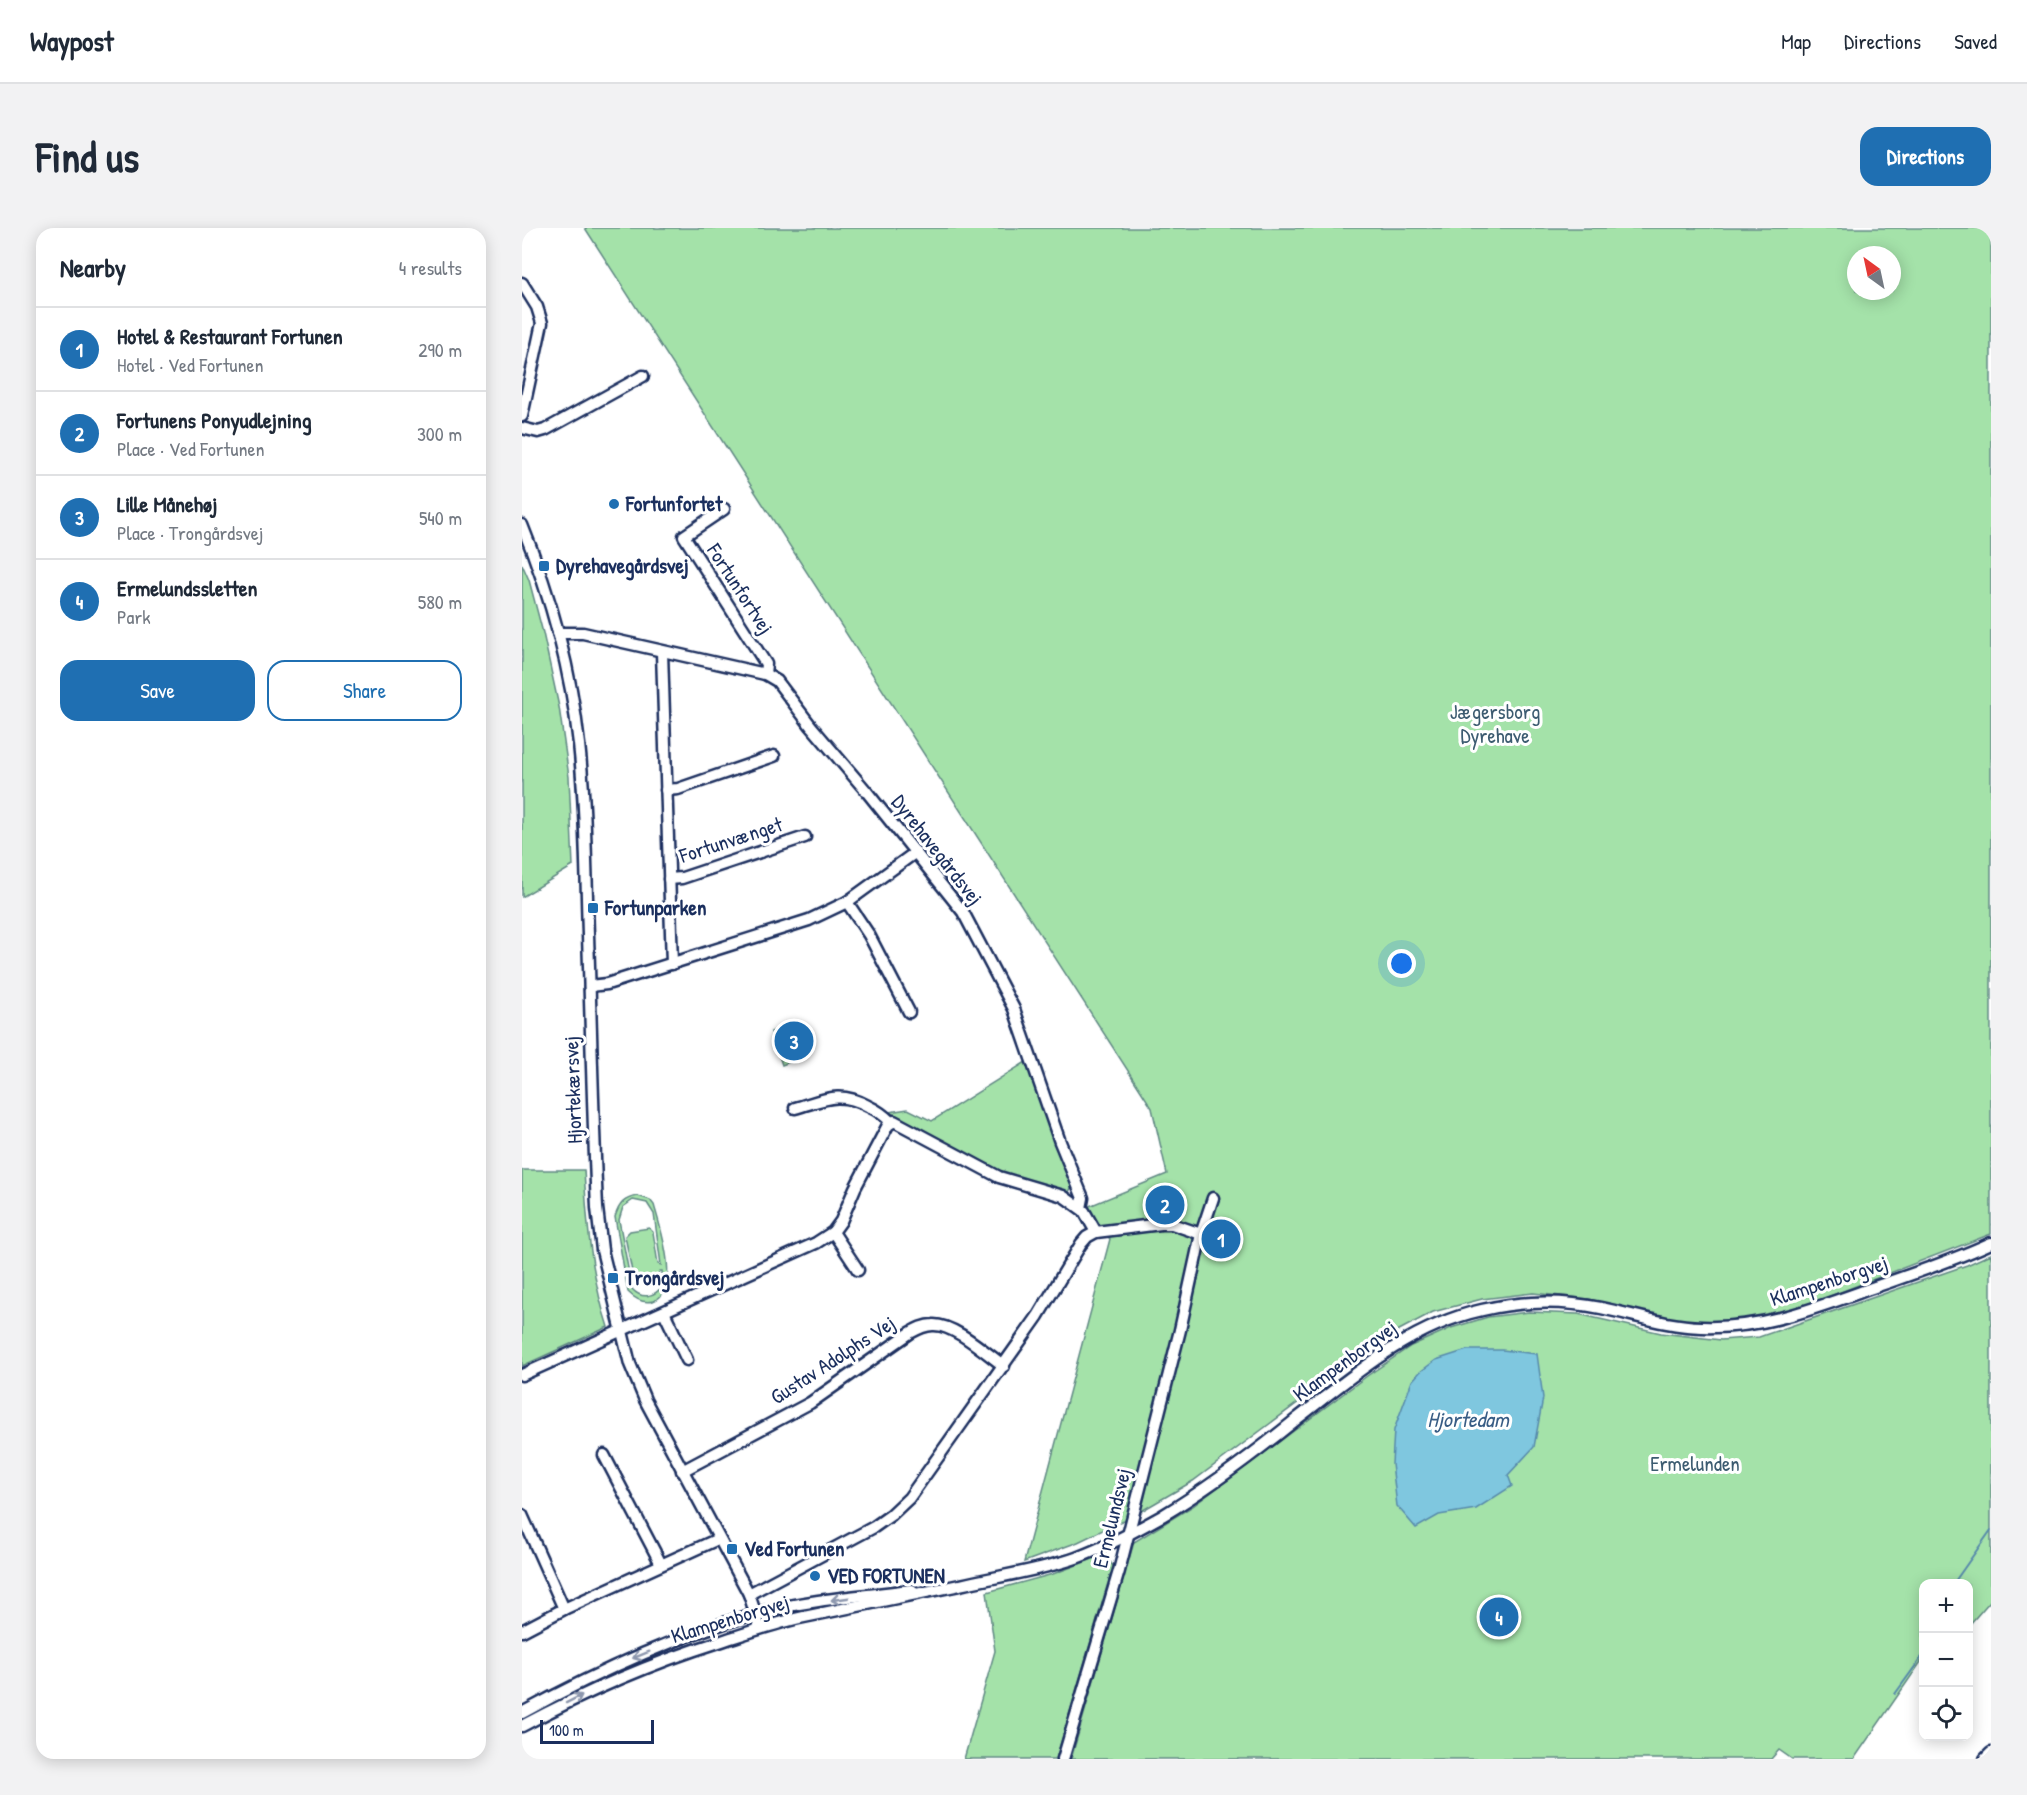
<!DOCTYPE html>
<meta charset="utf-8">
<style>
:root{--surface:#fff;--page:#f2f2f3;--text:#1f2937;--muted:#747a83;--line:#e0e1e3;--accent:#1f6fb2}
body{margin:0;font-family:"Patrick Hand",sans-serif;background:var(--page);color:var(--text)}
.controls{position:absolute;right:18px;bottom:18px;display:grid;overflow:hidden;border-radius:12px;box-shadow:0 3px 15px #0003}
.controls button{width:54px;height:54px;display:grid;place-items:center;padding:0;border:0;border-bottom:2px solid var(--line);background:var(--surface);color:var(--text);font:30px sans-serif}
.compass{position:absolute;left:1325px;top:18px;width:54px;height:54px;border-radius:50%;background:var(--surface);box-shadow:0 3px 15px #0003;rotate:327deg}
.scale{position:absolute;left:18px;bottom:15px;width:114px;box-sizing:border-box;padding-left:6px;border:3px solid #1b2f5e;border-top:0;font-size:16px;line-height:21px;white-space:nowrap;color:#1b2f5e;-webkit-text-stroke:4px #fff;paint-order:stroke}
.you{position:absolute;left:880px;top:736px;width:21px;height:21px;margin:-15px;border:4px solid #fff;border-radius:50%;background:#1a73e8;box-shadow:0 0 0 9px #1a73e833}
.badge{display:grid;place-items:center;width:39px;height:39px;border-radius:50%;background:var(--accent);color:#fff;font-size:20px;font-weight:700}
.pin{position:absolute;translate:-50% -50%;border:3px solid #fff;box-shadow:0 2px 6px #0006}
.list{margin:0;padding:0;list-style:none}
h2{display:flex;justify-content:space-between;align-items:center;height:78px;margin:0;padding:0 24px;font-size:26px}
h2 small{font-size:20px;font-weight:400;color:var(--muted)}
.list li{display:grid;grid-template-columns:39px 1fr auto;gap:18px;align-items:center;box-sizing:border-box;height:84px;padding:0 24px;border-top:2px solid var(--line)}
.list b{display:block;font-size:22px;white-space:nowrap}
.list p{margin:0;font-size:20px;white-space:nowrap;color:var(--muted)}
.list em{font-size:20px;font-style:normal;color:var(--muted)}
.actions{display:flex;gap:12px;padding:18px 24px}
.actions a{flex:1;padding:14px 0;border:2px solid var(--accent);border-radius:18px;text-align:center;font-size:21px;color:var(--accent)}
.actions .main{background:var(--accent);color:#fff}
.icon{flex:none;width:33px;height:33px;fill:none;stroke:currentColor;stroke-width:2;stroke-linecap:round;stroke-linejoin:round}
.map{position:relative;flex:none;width:1469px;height:1531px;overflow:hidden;border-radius:18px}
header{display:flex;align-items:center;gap:36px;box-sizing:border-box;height:84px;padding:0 30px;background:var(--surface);border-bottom:2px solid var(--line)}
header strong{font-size:28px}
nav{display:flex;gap:33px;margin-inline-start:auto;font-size:21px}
.intro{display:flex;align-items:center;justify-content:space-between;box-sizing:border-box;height:144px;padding:0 36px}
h1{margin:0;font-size:42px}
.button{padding:15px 27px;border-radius:18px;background:var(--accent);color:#fff;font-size:21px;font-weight:700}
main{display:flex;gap:36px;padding:0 36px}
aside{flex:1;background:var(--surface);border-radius:18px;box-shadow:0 3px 15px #0003}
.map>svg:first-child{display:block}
.green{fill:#a4e2a9;stroke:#608884;stroke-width:1.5;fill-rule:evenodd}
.water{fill:#7fc7df;stroke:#578aab;stroke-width:1.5}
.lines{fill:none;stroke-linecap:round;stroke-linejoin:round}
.stream{stroke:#578aab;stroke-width:2}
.minor-casing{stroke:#1b2f5e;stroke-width:15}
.minor{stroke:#fff;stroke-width:10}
.oneway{stroke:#8d97ae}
.poi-dot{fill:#1f6fb2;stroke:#fff;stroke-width:2}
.labels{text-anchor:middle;stroke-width:6;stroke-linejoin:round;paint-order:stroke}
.poi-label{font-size:21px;font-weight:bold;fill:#1b2f5e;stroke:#fff;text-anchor:start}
.street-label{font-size:21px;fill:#1b2f5e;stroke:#fff}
.park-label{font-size:21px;fill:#3d5c71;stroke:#fff}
.water-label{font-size:22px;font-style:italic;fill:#395d85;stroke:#fff}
</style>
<header>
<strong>Waypost</strong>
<nav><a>Map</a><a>Directions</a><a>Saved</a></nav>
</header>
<div class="intro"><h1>Find us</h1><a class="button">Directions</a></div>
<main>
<aside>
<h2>Nearby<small>4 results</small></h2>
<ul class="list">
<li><span class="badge">1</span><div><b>Hotel &amp; Restaurant Fortunen</b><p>Hotel · Ved Fortunen</p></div><em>290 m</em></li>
<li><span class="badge">2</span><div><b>Fortunens Ponyudlejning</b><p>Place · Ved Fortunen</p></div><em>300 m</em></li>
<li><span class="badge">3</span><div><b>Lille Månehøj</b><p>Place · Trongårdsvej</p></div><em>540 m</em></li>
<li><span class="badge">4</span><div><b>Ermelundssletten</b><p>Park</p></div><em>580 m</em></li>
</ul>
<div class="actions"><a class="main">Save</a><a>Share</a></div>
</aside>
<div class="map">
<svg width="1469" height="1531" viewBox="0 0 1469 1531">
<rect width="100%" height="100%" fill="#fff"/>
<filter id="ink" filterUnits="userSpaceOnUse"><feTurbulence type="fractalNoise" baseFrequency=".0167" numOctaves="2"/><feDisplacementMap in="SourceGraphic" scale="12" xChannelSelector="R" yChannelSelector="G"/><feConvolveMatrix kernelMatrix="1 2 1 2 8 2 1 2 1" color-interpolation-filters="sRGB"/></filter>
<g filter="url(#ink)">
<g class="green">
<path d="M63,0H1469V1006L1264,1085L1208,1096L1154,1092L1067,1071L1011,1065L960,1071L911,1084L864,1109L671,1253L616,1285L556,1314L502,1334L588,1011L560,981L645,946L630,880ZM1334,27H1370V63H1334Z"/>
<polygon points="0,336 7,352 21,405 37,479 47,549 51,638 0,669"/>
<polygon points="263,798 275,802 282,815 278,830 260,837 249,804"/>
<polygon points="504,834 550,958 546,966 489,951 367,884 386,881 410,893"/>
<path d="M0,942H62C65,996 69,1048 86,1099L0,1138Z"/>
<path d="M116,968L128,972L132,977C138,999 160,1063 131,1073C121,1076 113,1071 106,1064L93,989C97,976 102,970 116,968ZM111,972L125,975L132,986L139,1037L136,1036L131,1004L127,1000L108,1003L103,1008L111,1049L114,1052L135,1048L138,1043H140L141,1057C133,1069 120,1072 110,1061L97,992L101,979Z"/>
<polygon points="1469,1026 1469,1372 1447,1397 1446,1356 1402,1356 1401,1431 1332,1531 1270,1531 1257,1522 1249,1531 549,1531 612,1314 671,1278 845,1148 889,1118 929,1100 966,1089 1007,1084 1056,1086 1139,1105 1199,1112 1237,1109 1445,1037"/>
<polygon points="576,1329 586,1331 591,1338 534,1531 442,1531 473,1423 465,1364 531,1346"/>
</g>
<polygon class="water" points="945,1122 980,1122 1015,1126 1021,1170 1012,1219 986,1247 990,1258 954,1281 917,1287 894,1300 875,1278 870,1236 872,1202 890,1153 898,1144 914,1132"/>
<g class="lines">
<g class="stream">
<polyline points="1431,1356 1469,1302"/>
<polyline points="1373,1466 1402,1426"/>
</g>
<g class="minor-casing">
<g id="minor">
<polyline points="0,55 15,79 20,95 0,188"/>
<polyline points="0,200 16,204 23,202 121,148"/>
<polyline points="202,281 162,308 244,436 243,446"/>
<path d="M0,297C28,366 49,442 57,516C64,580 64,644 66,707C69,798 71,889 75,980L80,1022L108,1136L123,1172L227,1366L238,1400"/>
<polyline points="36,405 61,405 243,446 255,453 289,498 345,564 441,684 492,781 538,914 561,970 559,980"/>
<polyline points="140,424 150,736"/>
<polyline points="144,562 156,561 252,528"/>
<polyline points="147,651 160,650 283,609"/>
<polyline points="325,674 347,707 387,784"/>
<polyline points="68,758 85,756 287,692 325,674 394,624"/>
<path d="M273,880C302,872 317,862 346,878C355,882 362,887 369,894"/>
<polyline points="311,1004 336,1042"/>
<polyline points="142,1084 165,1132"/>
<polyline points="0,1147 294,1015 311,1004 319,993 333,960 366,897 372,893 477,949 541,968 562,983 574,1004"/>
<polyline points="82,1227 139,1336"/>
<path d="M160,1243L288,1175L388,1105C395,1101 402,1097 411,1097C432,1096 464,1125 482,1138"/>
<polyline points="0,1287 42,1381"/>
<polyline points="227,1366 352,1299 369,1287 387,1270 516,1088 559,1016 565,1009 574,1004 639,996 650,996 679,1006"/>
<polyline points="0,1403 42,1381 196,1311"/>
<path d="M0,1485C73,1445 151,1409 232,1386C283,1372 338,1368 390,1362"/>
<path d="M0,1498C65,1463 127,1436 197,1414C225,1405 253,1395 282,1389C334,1378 386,1368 438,1357C477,1348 516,1343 554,1330C584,1319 613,1303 640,1288C688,1259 733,1225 776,1190C833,1146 888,1098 960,1082C998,1073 1040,1072 1079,1080C1113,1087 1145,1098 1180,1099C1241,1101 1294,1080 1350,1060C1390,1046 1430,1033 1469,1015"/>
<polyline points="541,1531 597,1343 658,1102 679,1006 691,970"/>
<polyline points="1463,1531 1469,1525"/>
</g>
</g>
<use href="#minor" class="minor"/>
</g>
<defs><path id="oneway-shaft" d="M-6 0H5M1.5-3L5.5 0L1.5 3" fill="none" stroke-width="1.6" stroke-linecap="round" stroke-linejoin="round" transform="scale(1.5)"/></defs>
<g class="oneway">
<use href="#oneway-shaft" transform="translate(318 1371) rotate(172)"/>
<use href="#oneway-shaft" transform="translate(119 1427) rotate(158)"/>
<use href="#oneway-shaft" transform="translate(52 1471) rotate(-27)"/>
</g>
</g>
<g class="poi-dot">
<circle cx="92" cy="276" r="6"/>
<rect x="16" y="332" width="12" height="12" rx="3"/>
<rect x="65" y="674" width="12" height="12" rx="3"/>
<rect x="85" y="1044" width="12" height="12" rx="3"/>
<rect x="204" y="1315" width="12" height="12" rx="3"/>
<circle cx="293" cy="1348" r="6"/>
</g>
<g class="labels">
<g class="poi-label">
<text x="104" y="283">Fortunfortet</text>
<text x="34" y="345">Dyrehavegårdsvej</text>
<text x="83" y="687">Fortunparken</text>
<text x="103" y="1057">Trongårdsvej</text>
<text x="222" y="1328">Ved Fortunen</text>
<text x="305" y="1355">VED FORTUNEN</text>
</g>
<g class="street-label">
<text transform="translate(218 361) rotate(57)" y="7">Fortunfortvej</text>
<text transform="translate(209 612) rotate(-18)" y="7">Fortunvænget</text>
<text transform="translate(415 622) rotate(52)" y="7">Dyrehavegårdsvej</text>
<text transform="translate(51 862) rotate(-92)" y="7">Hjortekærsvej</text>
<text transform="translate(1307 1053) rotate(-18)" y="7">Klampenborgvej</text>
<text transform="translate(311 1132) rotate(-33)" y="7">Gustav Adolphs Vej</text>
<text transform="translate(823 1133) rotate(-36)" y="7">Klampenborgvej</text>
<text transform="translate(590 1290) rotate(-76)" y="7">Ermelundsvej</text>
<text transform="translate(208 1391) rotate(-17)" y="7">Klampenborgvej</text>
</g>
<g class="park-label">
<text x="973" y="491">Jægersborg<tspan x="973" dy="24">Dyrehave</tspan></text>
<text x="1173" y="1243">Ermelunden</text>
</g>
<g class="water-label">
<text x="946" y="1199">Hjortedam</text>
</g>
</g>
</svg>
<div class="controls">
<button>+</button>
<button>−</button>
<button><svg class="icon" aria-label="locate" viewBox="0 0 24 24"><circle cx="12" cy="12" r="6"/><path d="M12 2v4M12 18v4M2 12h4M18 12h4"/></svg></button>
</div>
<svg class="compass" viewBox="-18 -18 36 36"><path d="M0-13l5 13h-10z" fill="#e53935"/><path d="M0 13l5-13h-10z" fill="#747a83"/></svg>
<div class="scale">100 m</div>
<div class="you"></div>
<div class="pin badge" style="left:699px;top:1011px">1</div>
<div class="pin badge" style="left:643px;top:977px">2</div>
<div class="pin badge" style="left:272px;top:813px">3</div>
<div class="pin badge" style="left:977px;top:1389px">4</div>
</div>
</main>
